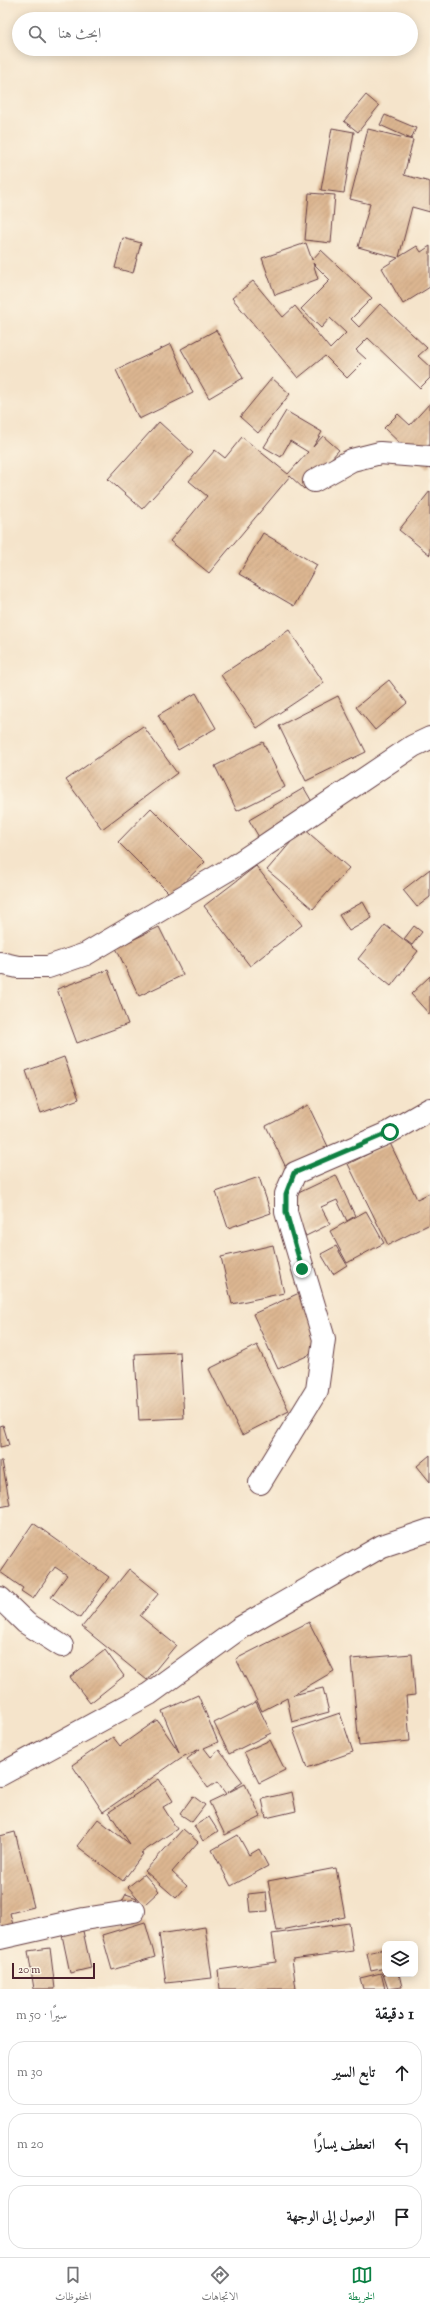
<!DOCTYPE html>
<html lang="ar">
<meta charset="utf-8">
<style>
:root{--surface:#fff;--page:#f6f6f6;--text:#202124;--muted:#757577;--line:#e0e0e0;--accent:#0b8043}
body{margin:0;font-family:"Sorts Mill Goudy",Amiri,serif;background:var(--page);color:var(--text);direction:rtl}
.controls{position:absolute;right:12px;bottom:12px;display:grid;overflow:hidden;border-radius:8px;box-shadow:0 2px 10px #0003}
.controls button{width:36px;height:36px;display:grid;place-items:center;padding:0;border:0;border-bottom:1px solid var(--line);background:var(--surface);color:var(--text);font:20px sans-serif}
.scale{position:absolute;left:12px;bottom:10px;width:83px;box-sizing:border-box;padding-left:4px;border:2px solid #4a1f2b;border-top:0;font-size:11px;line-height:14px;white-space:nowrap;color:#4a1f2b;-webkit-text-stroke:3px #fcf5e5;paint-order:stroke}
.stop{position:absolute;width:12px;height:12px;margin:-9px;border:3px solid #0b8043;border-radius:50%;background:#fff}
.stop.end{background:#0b8043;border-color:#fff;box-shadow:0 1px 4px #0008}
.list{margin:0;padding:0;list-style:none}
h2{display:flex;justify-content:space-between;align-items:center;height:52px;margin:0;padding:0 16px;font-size:17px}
h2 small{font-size:13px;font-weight:400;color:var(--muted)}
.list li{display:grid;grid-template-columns:26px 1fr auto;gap:12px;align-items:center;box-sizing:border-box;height:64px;margin:0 8px 8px;padding:0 8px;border:1px solid var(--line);border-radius:16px}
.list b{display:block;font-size:15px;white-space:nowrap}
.list em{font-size:13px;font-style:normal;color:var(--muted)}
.icon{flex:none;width:22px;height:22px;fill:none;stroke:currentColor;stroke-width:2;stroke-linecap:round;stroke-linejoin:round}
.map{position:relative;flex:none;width:430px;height:1989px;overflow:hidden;direction:ltr}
.search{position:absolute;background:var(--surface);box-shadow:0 2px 10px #0003;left:12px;right:12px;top:12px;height:44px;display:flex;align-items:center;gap:10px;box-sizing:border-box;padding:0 14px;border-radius:22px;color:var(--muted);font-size:15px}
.sheet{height:268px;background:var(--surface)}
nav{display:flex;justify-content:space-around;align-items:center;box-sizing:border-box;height:56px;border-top:1px solid var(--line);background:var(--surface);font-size:11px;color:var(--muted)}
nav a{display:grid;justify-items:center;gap:2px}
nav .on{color:var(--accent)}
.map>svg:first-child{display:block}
.building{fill:url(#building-hatch)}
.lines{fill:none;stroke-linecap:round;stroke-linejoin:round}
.street-casing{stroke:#643d43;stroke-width:24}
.street{stroke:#fff;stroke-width:22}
.route{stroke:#0b8043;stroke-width:5}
</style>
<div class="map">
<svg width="430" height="1989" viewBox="0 0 430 1989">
<defs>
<pattern id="building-hatch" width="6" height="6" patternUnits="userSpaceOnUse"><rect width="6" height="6" fill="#dcb691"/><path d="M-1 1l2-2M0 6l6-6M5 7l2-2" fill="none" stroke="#be9c7d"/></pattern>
</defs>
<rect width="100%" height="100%" fill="#fcf5e5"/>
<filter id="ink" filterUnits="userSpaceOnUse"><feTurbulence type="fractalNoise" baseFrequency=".025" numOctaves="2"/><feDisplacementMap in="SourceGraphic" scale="8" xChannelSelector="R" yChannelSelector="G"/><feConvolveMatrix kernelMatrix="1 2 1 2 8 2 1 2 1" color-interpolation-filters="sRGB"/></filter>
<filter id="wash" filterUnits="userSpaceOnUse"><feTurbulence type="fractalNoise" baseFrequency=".012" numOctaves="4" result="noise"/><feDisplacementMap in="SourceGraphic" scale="16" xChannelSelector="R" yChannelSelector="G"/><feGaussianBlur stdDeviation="0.9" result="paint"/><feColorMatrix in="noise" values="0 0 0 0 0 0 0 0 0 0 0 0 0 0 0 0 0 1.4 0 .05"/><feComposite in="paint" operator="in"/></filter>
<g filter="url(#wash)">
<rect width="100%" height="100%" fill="#f5e4cb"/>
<g id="blocks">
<g class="building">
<polygon points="366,95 379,106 358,132 344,121"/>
<polygon points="385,115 416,128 411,139 380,125"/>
<polygon points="332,128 354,132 344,193 321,190"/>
<polygon points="368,129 413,140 404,175 430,182 430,212 412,207 399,257 417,246 421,252 430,246 430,287 403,304 382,268 398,258 358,247 370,204 350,199"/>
<polygon points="309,193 335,195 331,243 305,240"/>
<polygon points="123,238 141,243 133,273 115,268"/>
<polygon points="306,243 312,260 321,250 372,298 351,319 359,327 380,304 427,348 418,356 430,367 430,378 420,388 368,338 356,350 366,359 347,378 325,356 298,378 232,298 253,281 283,317 295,306 330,349 346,333 330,318 321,328 301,309 330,280 313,263 318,279 275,295 262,258"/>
<polygon points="216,330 243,378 209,398 181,349"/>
<polygon points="171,344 193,393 139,419 116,370"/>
<polygon points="272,378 290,394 258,433 240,417"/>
<polygon points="430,403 430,466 427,469 384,428 398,414 410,425"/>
<polygon points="286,411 322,432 313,447 323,436 339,450 304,489 290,476 209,573 170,541 207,496 189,481 215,450 225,458 242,437 288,474 308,452 290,441 281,457 264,447"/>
<polygon points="159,422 193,453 142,509 108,479"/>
<polygon points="430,491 430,555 399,530"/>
<polygon points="263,533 317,565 294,606 239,574"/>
<polygon points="289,630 324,683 257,728 221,675"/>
<polygon points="389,680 407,703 375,730 356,707"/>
<polygon points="196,693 216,728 178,750 158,715"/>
<polygon points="338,696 366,752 306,781 279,726"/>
<polygon points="143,726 177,773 102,829 66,780"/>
<polygon points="263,742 285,787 237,811 215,766"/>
<polygon points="304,788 319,814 264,846 249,820"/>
<polygon points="151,808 205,862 171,895 118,842"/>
<polygon points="303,828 349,868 313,909 267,870"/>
<polygon points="256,866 302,925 250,966 204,906"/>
<polygon points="430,869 430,897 417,907 403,890"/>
<polygon points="363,902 372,918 349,931 339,915"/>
<polygon points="385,925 418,951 391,986 358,959"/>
<polygon points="414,926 422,932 412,945 404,939"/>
<polygon points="159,927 183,975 139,996 116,948"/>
<polygon points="108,970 128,1024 77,1043 57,989"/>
<polygon points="430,976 430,1015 411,994"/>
<polygon points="64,1057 79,1099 41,1113 26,1071"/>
<polygon points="308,1105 334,1159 292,1180 266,1126"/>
<polygon points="390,1143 417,1199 430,1193 430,1224 388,1245 348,1164"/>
<polygon points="336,1175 355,1216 347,1221 337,1200 321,1207 330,1224 306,1236 288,1198"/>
<polygon points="259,1177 271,1213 228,1228 216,1192"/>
<polygon points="366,1211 384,1243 347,1263 330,1231"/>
<polygon points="273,1245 284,1293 232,1304 221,1257"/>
<polygon points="336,1246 347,1265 333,1274 321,1254"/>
<polygon points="308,1289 333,1344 278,1369 253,1314"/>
<polygon points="257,1345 289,1411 242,1435 209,1369"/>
<polygon points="180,1352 184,1418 139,1420 135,1354"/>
<polygon points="3,1425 9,1445 0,1447 0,1426"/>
<polygon points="430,1455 430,1482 417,1466"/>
<polygon points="0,1461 2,1461 10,1505 0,1507"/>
<polygon points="33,1523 109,1577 80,1618 51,1597 67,1575 55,1567 33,1599 21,1591 23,1588 0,1572"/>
<polygon points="129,1569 159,1593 140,1616 176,1645 147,1680 82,1627"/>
<polygon points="309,1622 334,1671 293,1695 323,1688 329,1712 292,1722 287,1698 262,1711 236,1659"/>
<polygon points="105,1650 124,1676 90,1703 70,1677"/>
<polygon points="412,1654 415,1695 406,1696 410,1741 359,1746 351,1659"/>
<polygon points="198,1695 218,1742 204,1748 211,1757 219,1750 243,1782 227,1793 245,1784 261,1817 225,1835 209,1802 226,1794 217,1782 208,1788 187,1759 200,1749 182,1757 103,1812 72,1765 113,1737 120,1746 157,1720 179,1752 162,1711"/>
<polygon points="256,1702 271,1733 229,1754 214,1723"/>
<polygon points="340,1713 353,1752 307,1768 293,1729"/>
<polygon points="270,1740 285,1770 259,1783 244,1752"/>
<polygon points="159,1779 173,1801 163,1807 177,1829 141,1853 143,1854 123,1881 77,1846 98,1819 130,1844 109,1812"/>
<polygon points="292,1792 296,1811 266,1818 262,1799"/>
<polygon points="193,1796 205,1805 192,1822 180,1814"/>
<polygon points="209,1817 218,1831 203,1841 194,1826"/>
<polygon points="183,1829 198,1842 172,1872 187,1886 176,1898 145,1871"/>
<polygon points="15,1832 34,1907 10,1913 16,1937 0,1941 0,1836"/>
<polygon points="238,1835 249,1855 259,1849 268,1866 231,1886 212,1850"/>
<polygon points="336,1868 345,1917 277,1931 268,1881"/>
<polygon points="144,1874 159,1891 144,1905 128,1887"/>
<polygon points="266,1892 268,1911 250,1912 248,1894"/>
<polygon points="126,1894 137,1898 130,1913 119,1908"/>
<polygon points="145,1922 155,1957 112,1970 102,1935"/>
<polygon points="349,1923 353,1951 292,1959 296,1989 220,1989 218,1970 276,1962 272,1934"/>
<polygon points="205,1927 212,1978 166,1983 159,1934"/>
<polygon points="83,1931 91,1968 70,1973 62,1935"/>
<polygon points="50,1948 55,1989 34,1989 28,1951"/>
<polygon points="385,1949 385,1968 371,1971 367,1953"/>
<polygon points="385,1970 385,1974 399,1974 402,1987 388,1989 382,1971"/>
<polygon points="381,1973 385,1989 363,1989 360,1978"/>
</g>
</g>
</g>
<g filter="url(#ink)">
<use href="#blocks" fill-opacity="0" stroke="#643d43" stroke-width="1"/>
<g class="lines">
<g class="street-casing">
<g id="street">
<polyline points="314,481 352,460 380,453 430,457"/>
<polyline points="0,963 18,967 48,967 86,954 233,867 413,746 430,738"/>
<polyline points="260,1483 317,1390 324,1339 286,1212 286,1194 295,1173 390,1132 430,1109"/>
<polyline points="0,1598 26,1623 62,1646"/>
<polyline points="0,1775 149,1694 240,1628 382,1546 430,1530"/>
<polyline points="0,1938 84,1919 134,1911"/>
</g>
</g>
<use href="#street" class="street"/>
</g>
</g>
<g class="lines" filter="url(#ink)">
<polyline class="route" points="302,1269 286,1212 286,1194 294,1173 390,1132"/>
</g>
</svg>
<div class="controls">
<button><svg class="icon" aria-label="layers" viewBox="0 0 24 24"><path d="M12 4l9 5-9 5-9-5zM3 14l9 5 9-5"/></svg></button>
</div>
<div class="scale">20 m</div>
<div class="stop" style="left:390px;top:1132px"></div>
<div class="stop end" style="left:302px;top:1269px"></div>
<div class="search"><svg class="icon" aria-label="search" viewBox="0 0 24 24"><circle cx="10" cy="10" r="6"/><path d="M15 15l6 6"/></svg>ابحث هنا</div>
</div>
<section class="sheet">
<h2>1 دقيقة<small>سيرًا · 50 m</small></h2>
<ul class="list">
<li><svg class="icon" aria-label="ahead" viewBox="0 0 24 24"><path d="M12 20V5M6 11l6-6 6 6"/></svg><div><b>تابع السير</b></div><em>30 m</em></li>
<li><svg class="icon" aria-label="left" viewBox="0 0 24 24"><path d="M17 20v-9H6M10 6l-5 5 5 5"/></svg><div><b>انعطف يسارًا</b></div><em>20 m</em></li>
<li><svg class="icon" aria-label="arrive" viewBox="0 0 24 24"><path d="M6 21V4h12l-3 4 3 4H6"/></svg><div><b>الوصول إلى الوجهة</b></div></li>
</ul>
</section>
<nav>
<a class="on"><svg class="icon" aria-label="map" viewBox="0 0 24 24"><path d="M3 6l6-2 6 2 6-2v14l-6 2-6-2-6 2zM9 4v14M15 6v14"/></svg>الخريطة</a>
<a><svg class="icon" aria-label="directions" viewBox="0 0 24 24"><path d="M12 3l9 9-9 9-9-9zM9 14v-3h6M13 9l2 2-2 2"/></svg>الاتجاهات</a>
<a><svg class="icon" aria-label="saved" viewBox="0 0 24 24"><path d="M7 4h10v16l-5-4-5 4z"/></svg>المحفوظات</a>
</nav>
